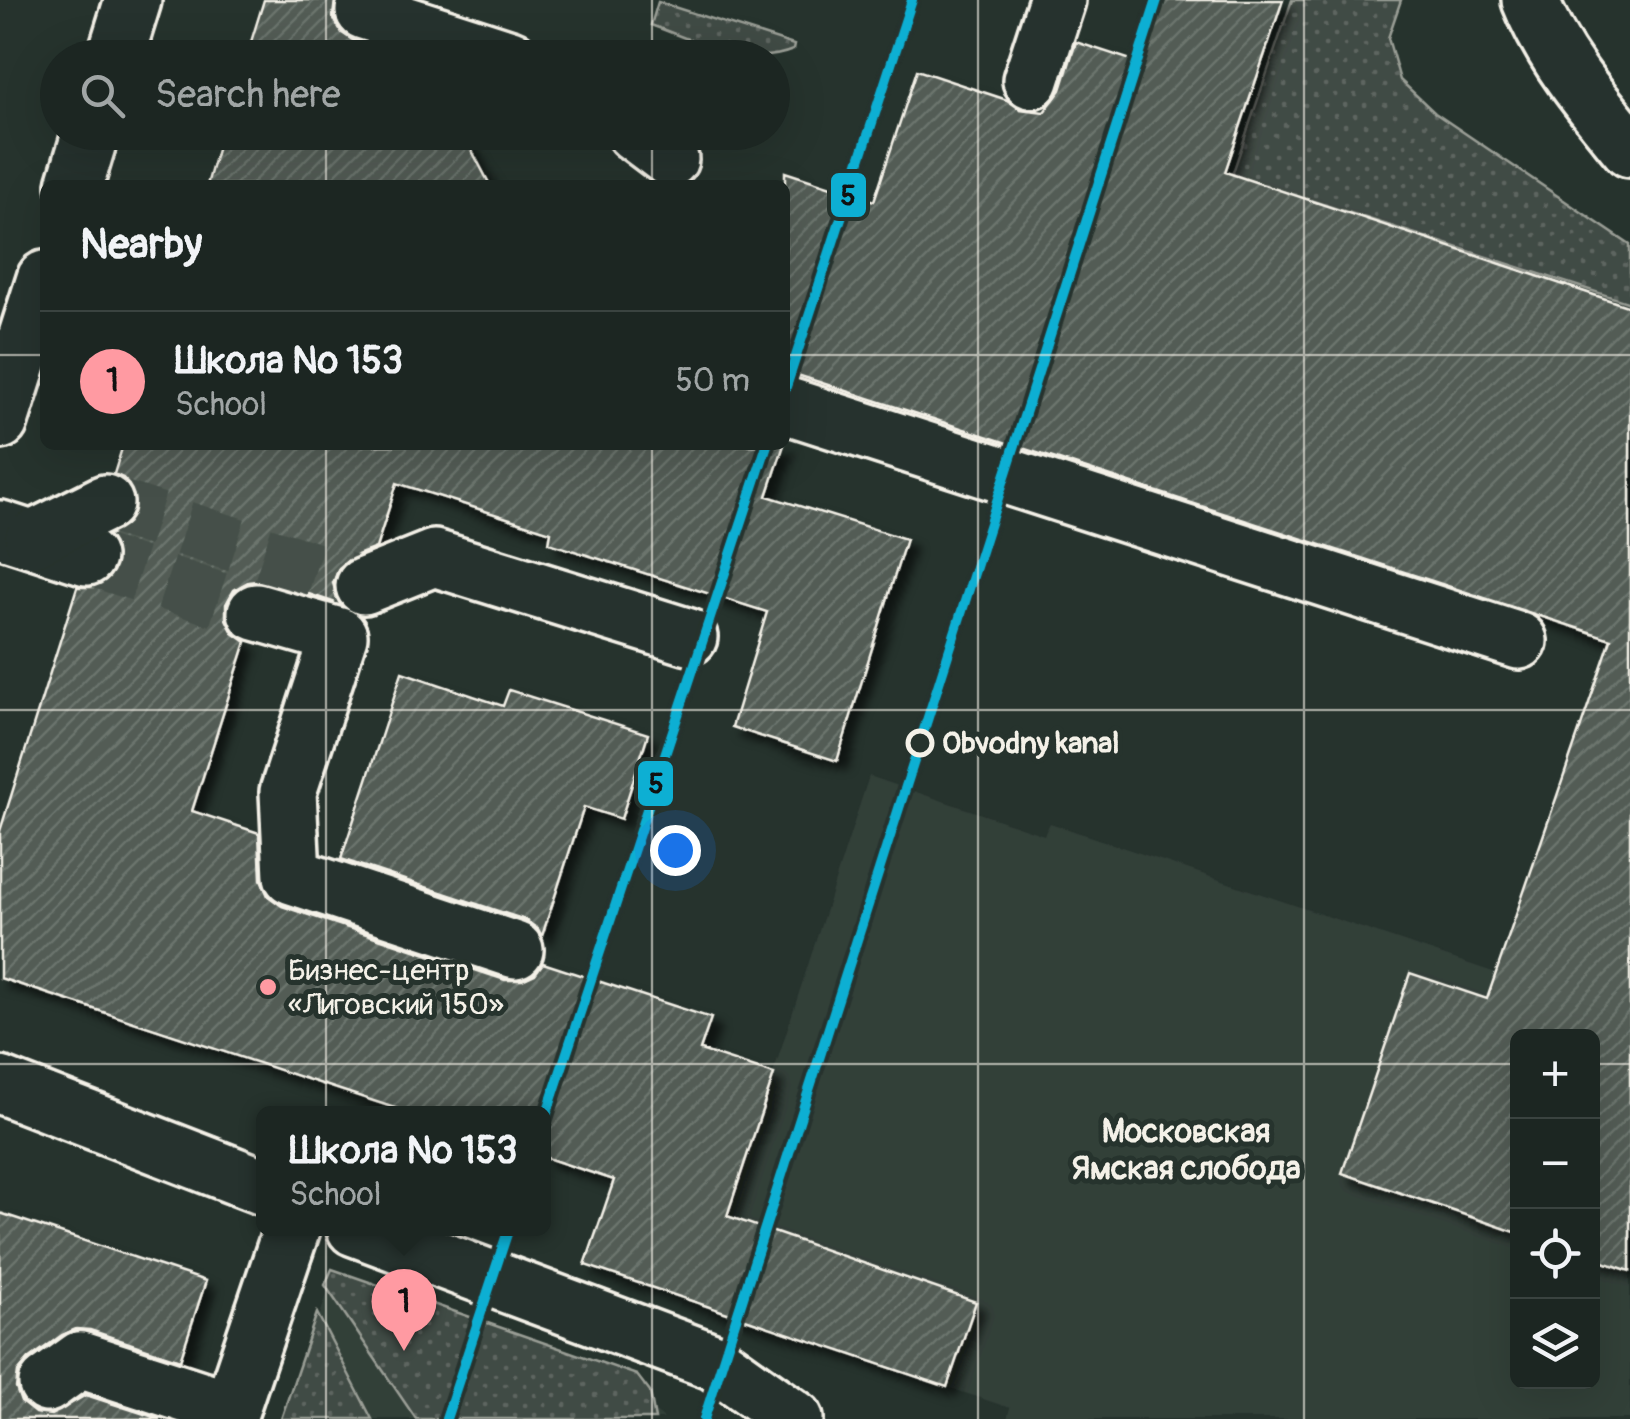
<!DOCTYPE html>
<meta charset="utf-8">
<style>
:root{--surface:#1c2622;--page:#29322f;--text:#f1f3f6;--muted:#a0a5a5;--line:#3a4340;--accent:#ff9aa2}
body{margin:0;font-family:Pangolin,sans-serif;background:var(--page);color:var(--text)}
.controls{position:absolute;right:30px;bottom:30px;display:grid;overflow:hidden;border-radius:15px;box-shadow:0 10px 40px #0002}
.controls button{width:90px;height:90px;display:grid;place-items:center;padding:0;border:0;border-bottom:2px solid var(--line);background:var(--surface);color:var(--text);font:50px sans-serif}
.you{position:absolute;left:675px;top:850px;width:35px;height:35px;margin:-25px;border:8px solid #fff;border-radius:50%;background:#1a73e8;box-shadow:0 0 0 15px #1a73e833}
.badge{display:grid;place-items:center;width:65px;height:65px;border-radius:50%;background:var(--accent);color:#111;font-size:32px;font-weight:700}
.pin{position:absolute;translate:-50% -82px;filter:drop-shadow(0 2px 5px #0008)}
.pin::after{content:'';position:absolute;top:52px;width:35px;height:30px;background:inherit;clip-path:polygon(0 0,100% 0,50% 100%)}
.popup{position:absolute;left:256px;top:1106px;width:295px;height:130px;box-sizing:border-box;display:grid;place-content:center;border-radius:15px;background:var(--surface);filter:drop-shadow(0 2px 8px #0005);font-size:32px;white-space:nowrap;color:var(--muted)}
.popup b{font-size:38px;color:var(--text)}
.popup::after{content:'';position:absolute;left:50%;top:100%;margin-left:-20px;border:20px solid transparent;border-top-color:var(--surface)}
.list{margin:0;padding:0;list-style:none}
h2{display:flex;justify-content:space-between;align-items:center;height:130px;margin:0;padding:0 40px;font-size:42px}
h2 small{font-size:32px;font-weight:400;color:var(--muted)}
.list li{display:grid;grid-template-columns:65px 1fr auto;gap:30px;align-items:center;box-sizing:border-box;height:140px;padding:0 40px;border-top:2px solid var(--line)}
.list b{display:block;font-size:38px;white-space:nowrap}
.list p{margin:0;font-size:32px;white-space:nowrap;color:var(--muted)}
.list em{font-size:32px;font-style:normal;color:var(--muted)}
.icon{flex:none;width:55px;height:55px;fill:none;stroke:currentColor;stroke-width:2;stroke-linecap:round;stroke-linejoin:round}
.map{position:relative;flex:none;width:1630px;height:1419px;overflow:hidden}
.search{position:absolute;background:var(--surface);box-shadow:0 10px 40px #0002;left:40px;top:40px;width:750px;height:110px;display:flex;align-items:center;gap:25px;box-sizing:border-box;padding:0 35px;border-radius:55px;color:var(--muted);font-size:38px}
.panel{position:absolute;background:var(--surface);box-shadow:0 10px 40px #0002;left:40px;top:180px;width:750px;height:270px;border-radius:15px}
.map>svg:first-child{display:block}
.built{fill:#333f39;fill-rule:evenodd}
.green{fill:url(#green-dots);stroke:#9a9e96;stroke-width:2.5}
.building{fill:url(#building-hatch);stroke:#f4f1e8;stroke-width:2.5;filter:url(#shadow)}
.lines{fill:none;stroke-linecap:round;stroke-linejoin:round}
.minor-tunnel{stroke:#455049;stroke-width:55;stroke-dasharray:55 28;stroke-linecap:butt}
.minor-casing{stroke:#f4f1e8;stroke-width:62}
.major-casing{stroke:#f4f1e8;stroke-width:62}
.minor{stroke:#26332d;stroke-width:55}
.major{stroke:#26332d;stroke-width:55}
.metro-1-casing{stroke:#26332d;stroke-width:18}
.metro-1{stroke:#0dafd3;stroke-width:10}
.grid{fill:none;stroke:#f4f1e8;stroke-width:2.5;stroke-opacity:0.55}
.stop-dot{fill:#26332d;stroke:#f4f1e8;stroke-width:5}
.poi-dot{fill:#ff9aa2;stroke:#26332d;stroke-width:4}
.labels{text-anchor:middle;stroke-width:10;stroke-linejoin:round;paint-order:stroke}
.stop-label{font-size:30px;font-weight:bold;fill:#f4f1e8;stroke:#26332d;text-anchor:start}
.poi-label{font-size:30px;fill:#f4f1e8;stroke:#26332d;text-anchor:start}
.neighbourhood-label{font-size:32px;font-weight:bold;fill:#f4f1e8;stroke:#26332d}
.line-badge{stroke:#26332d;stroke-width:4}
.pale-badge-label{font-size:28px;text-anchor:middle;font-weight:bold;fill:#111}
</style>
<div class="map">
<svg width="1630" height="1419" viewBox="0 0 1630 1419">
<defs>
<pattern id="green-dots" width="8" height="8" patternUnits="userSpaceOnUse" patternTransform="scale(2.5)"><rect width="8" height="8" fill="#414b45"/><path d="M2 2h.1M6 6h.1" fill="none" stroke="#5d6560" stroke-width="1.8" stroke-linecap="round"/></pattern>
<pattern id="building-hatch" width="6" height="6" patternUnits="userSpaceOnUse" patternTransform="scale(2.5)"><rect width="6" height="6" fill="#525c55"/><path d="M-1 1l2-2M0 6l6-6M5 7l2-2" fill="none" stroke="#6c746d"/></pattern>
<filter id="shadow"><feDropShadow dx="9" dy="9" stdDeviation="5" flood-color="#0009"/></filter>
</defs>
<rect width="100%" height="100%" fill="#26332d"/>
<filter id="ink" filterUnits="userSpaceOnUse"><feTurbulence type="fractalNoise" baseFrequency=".01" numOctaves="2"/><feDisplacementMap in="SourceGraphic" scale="20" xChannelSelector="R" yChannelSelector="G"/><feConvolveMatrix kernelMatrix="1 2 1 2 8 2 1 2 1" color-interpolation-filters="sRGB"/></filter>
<g filter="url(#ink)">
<g class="built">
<path d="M1590,700L1630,714V1419H1007L1010,1408L947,1387L976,1303L727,1216L869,776L1044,835L1050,823L1496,973ZM1518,1036H1592V1382H1518Z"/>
<polygon points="328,1292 636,1396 664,1419 283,1419"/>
</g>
<g class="green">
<polygon points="1292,0 1401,0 1388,38 1400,80 1435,113 1630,245 1630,303 1232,175"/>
<path d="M658,2L794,45L793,50C747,69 696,41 651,25Z"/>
<polygon points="332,1269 637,1375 650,1392 655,1419 416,1419 325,1285"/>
<polygon points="317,1313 372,1419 281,1419"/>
</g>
<g class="building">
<polygon points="264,0 335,0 333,17 342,33 354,41 406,58 246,58"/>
<polygon points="1158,0 1283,0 1225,172 1630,307 1630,1271 1592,1258 1592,1036 1518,1036 1518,1233 1342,1173 1410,973 1487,999 1611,639 785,371 785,172 874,201 917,70 1007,100 1020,109 1044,112 1061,90 1076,42 1137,62"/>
<polygon points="222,132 462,132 490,185 207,185"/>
<polygon points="123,445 784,445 767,496 906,539 837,761 732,727 767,612 549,543 551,532 397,483 376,548 352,557 339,568 333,583 339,604 266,580 248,582 234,590 226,604 226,619 233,633 246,642 192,811 259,833 261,879 268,896 282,906 505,980 522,980 535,974 543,963 711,1018 700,1050 774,1074 727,1216 976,1302 947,1387 585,1265 614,1180 544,1157 544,1114 413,1114 0,978 0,831 77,587 94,587 109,579 117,566 118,551 110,536 130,521 136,506 132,488 123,478 114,474"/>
<polygon points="402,672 503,706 509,690 648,734 621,819 584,807 542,936 538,929 525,920 341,859"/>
<polygon points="0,1213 206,1281 180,1360 90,1330 76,1329 62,1335 29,1359 18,1372 16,1388 21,1402 35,1413 51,1415 86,1395 160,1419 0,1419"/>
</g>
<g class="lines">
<g class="minor-tunnel">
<polyline points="105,503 364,586"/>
<polyline points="87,557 256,612"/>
</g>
<g class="minor-casing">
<g id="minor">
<path d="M1530,0C1552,56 1592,103 1630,149"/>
<polyline points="364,11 510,58"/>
<polyline points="1031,80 1057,0"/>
<polyline points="634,132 670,159"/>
<polyline points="785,405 1519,641"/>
<polyline points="0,529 87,557"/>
<polyline points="33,539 105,503"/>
<polyline points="364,586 434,558 689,637"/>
<polyline points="256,612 339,636 288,792 292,876 515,950"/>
<polyline points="0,1085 264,1187"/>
<polyline points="355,1228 715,1362 795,1419"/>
<polyline points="47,1384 80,1360 231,1409 292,1228"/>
</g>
</g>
<g class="major-casing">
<g id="major">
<polyline points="115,58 133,0"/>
<polyline points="75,185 91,132"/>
<polyline points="0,421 45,279"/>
</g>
</g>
<use href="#minor" class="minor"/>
<use href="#major" class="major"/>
<g class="metro-1-casing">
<g id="metro-1">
<polyline points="785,390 912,0"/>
<polyline points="544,1122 767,445"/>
<polyline points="446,1419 509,1228"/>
<polyline points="704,1419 1157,0"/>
</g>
</g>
<use href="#metro-1" class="metro-1"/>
</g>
</g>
<path class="grid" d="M326,0V58M652,0V58M978,0V1419M1304,0V1419M326,132V185M652,132V185M0,355H45M785,355H1630M326,445V1419M652,445V1419M0,710H1630M0,1064H1518M1592,1064H1630"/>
<circle class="stop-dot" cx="920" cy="743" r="12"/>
<circle class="poi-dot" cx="268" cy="987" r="10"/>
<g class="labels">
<g class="stop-label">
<text x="942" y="753">Obvodny kanal</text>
</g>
<g class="poi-label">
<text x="288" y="980">Бизнес-центр<tspan x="288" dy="34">«Лиговский 150»</tspan></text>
</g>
<g class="neighbourhood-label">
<text x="1186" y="1142">Московская<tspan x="1186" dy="37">Ямская слобода</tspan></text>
</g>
</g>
<g class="line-badge">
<rect x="829" y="171" width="39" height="48" rx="10" fill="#0dafd3"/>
<rect x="636" y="759" width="39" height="49" rx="10" fill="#0dafd3"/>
</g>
<g class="pale-badge-label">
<text x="848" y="205">5</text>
<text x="656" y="793">5</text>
</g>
</svg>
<div class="controls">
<button>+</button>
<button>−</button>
<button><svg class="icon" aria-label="locate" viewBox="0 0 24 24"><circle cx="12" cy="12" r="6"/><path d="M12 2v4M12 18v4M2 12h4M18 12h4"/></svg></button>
<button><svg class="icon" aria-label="layers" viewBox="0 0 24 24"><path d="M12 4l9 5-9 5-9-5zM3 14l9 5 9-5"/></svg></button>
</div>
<div class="you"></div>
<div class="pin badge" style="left:404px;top:1351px">1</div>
<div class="popup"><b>Школа № 153</b>School</div>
<div class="search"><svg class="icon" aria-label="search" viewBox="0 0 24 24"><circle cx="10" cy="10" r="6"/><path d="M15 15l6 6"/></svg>Search here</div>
<section class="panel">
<h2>Nearby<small></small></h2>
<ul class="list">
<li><span class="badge">1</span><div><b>Школа № 153</b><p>School</p></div><em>50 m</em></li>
</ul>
</section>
</div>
